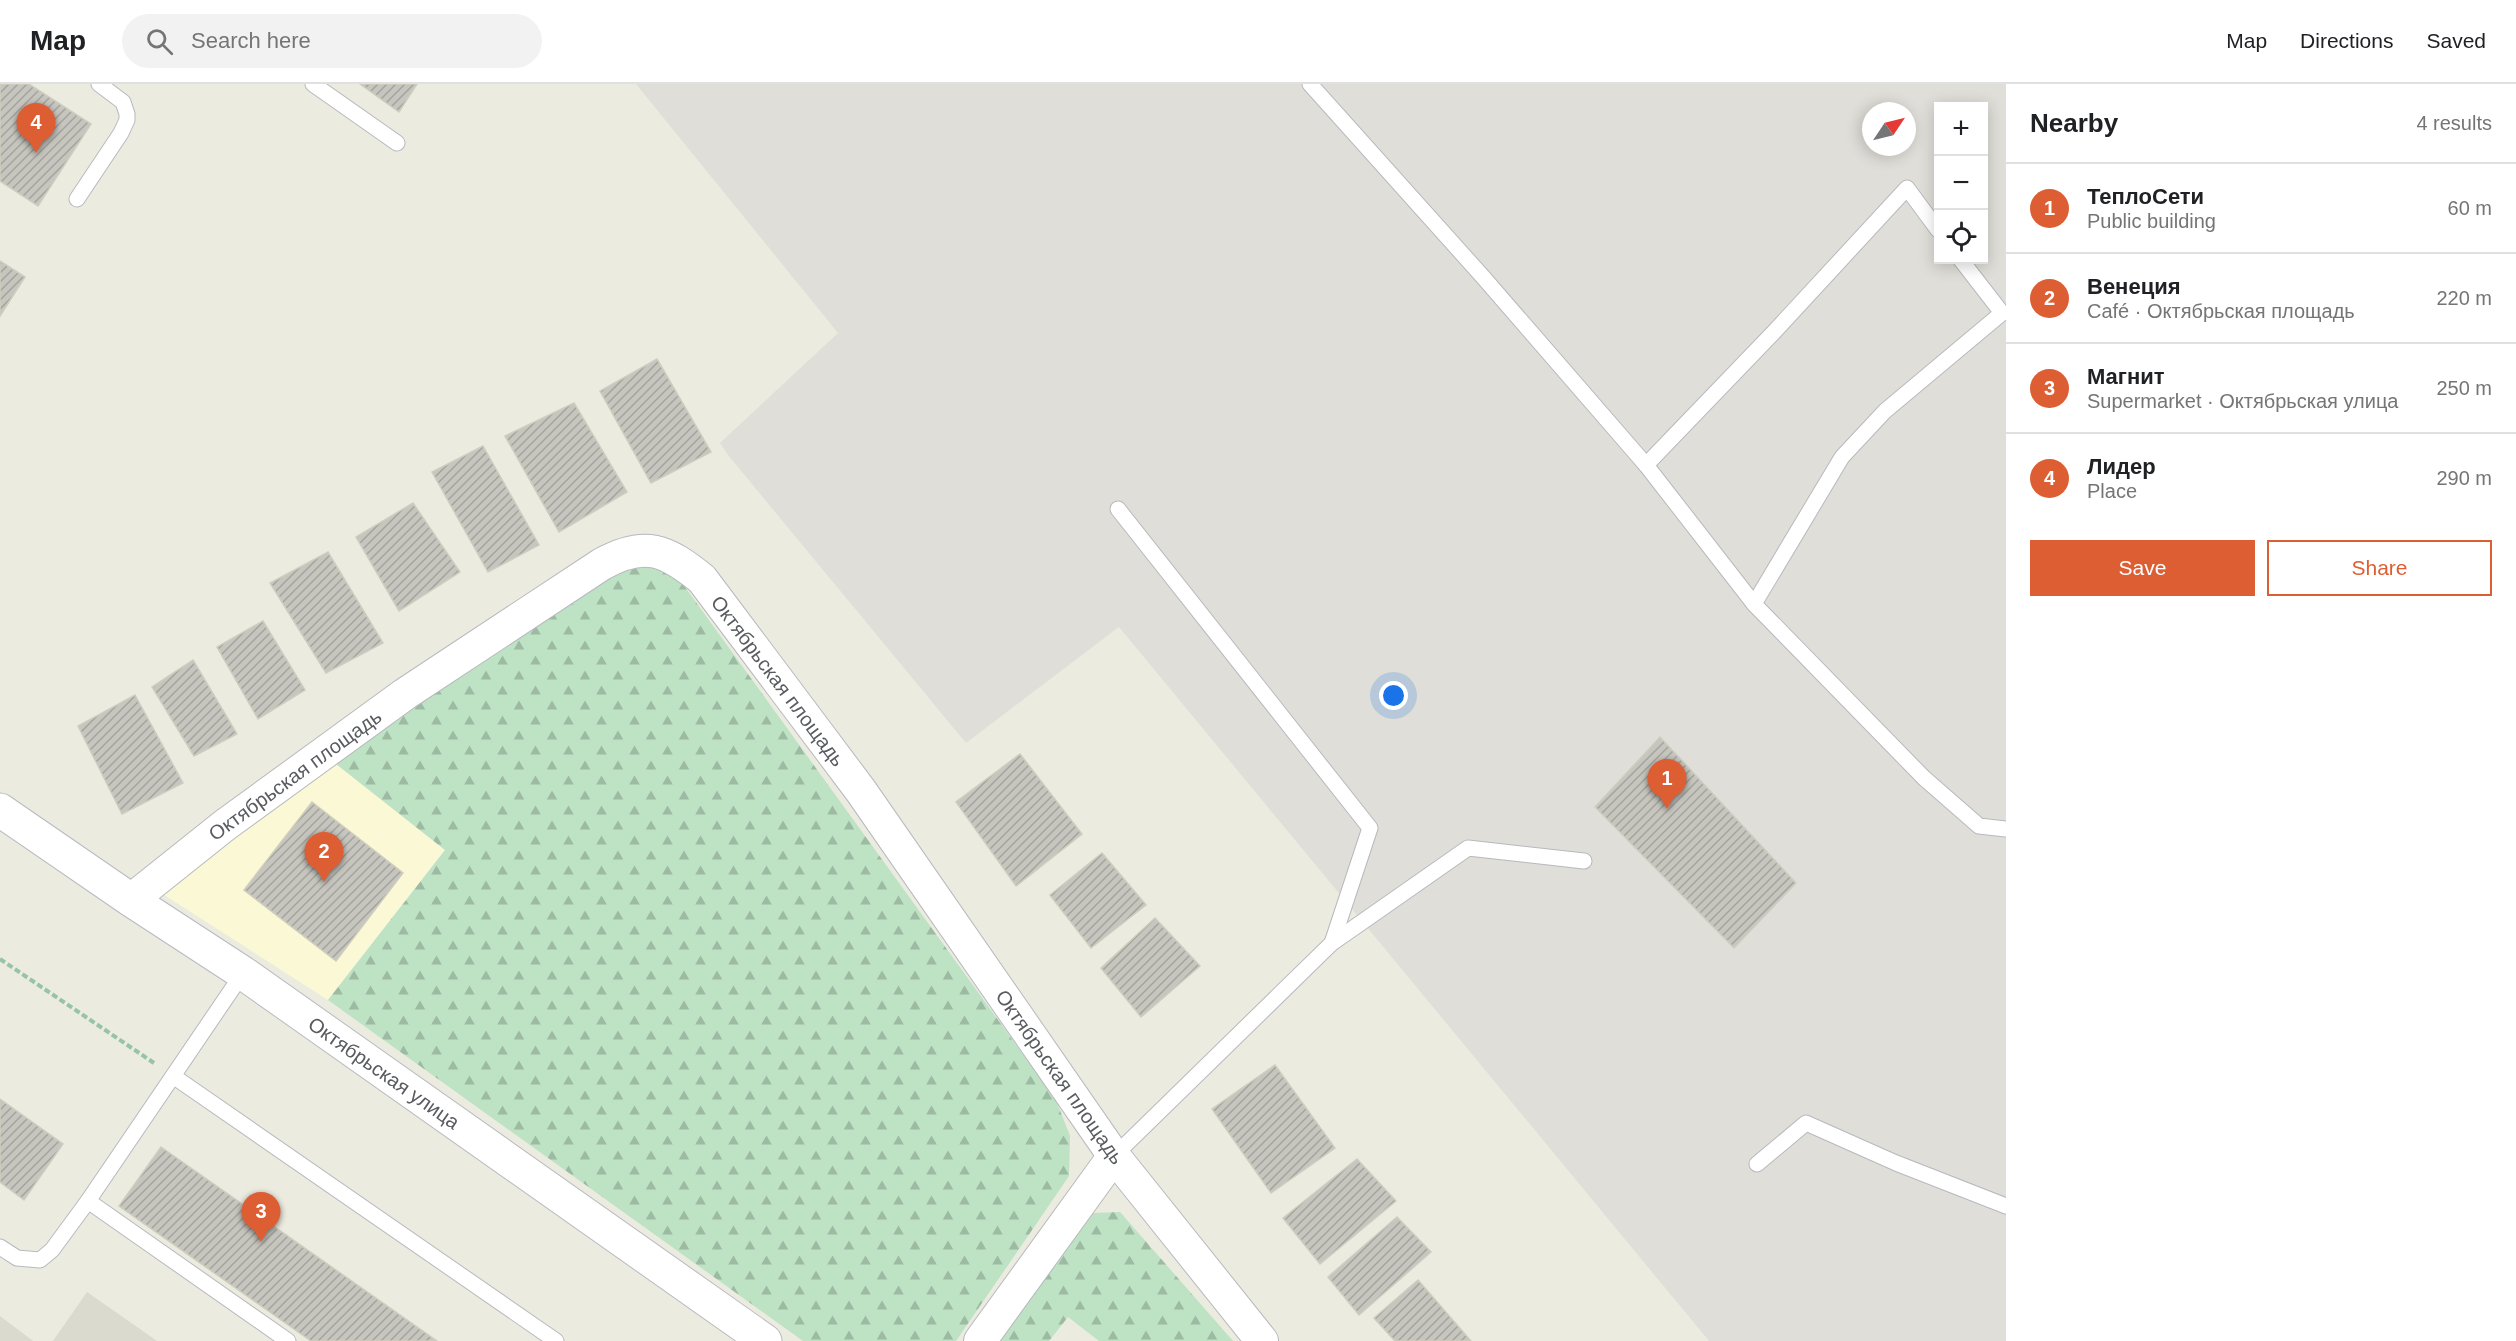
<!DOCTYPE html>
<meta charset="utf-8">
<style>
:root{--surface:#fff;--page:#f2f2f2;--text:#202124;--muted:#757577;--line:#e0e0e0;--accent:#de5e33}
body{margin:0;font-family:Arial,sans-serif;background:var(--page);color:var(--text)}
.controls{position:absolute;right:18px;top:18px;display:grid;overflow:hidden;border-radius:0px;box-shadow:0 3px 15px #0003}
.controls button{width:54px;height:54px;display:grid;place-items:center;padding:0;border:0;border-bottom:2px solid var(--line);background:var(--surface);color:var(--text);font:30px sans-serif}
.compass{position:absolute;left:1862px;top:18px;width:54px;height:54px;border-radius:50%;background:var(--surface);box-shadow:0 3px 15px #0003;rotate:55deg}
.you{position:absolute;left:1394px;top:612px;width:21px;height:21px;margin:-15px;border:4px solid #fff;border-radius:50%;background:#1a73e8;box-shadow:0 0 0 9px #1a73e833}
.badge{display:grid;place-items:center;width:39px;height:39px;border-radius:50%;background:var(--accent);color:#fff;font-size:20px;font-weight:700}
.pin{position:absolute;translate:-50% -50px;filter:drop-shadow(0 2px 3px #0008)}
.pin::after{content:'';position:absolute;top:32px;width:21px;height:18px;background:inherit;clip-path:polygon(0 0,100% 0,50% 100%)}
.list{margin:0;padding:0;list-style:none}
h2{display:flex;justify-content:space-between;align-items:center;height:78px;margin:0;padding:0 24px;font-size:26px}
h2 small{font-size:20px;font-weight:400;color:var(--muted)}
.list li{display:grid;grid-template-columns:39px 1fr auto;gap:18px;align-items:center;box-sizing:border-box;height:90px;padding:0 24px;border-top:2px solid var(--line)}
.list b{display:block;font-size:22px;white-space:nowrap}
.list p{margin:0;font-size:20px;white-space:nowrap;color:var(--muted)}
.list em{font-size:20px;font-style:normal;color:var(--muted)}
.actions{display:flex;gap:12px;padding:18px 24px}
.actions a{flex:1;padding:14px 0;border:2px solid var(--accent);border-radius:0px;text-align:center;font-size:21px;color:var(--accent)}
.actions .main{background:var(--accent);color:#fff}
.icon{flex:none;width:33px;height:33px;fill:none;stroke:currentColor;stroke-width:2;stroke-linecap:round;stroke-linejoin:round}
.map{position:relative;flex:none;width:2006px;height:1257px;overflow:hidden}
header{display:flex;align-items:center;gap:36px;box-sizing:border-box;height:84px;padding:0 30px;background:var(--surface);border-bottom:2px solid var(--line)}
header strong{font-size:28px}
nav{display:flex;gap:33px;margin-inline-start:auto;font-size:21px}
.search{width:420px;height:54px;background:var(--page);display:flex;align-items:center;gap:15px;box-sizing:border-box;padding:0 21px;border-radius:33px;color:var(--muted);font-size:22px}
main{display:flex}
aside{flex:1;background:var(--surface)}
.map>svg:first-child{display:block}
.commercial{fill:#fbf9d5}
.industrial{fill:#dfded8;fill-rule:evenodd}
.education{fill:#dbdace}
.forest{fill:url(#forest-firs)}
.building{fill:url(#building-hatch);stroke:#cfcdbf;stroke-width:1.5}
.lines{fill:none;stroke-linecap:round;stroke-linejoin:round}
.lane-casing{stroke:#b8b9be;stroke-width:17}
.street-casing{stroke:#b8b9be;stroke-width:34}
.secondary-casing{stroke:#b9bbc1;stroke-width:35}
.path{stroke:#97c2ab;stroke-width:4;stroke-dasharray:6 3;stroke-linecap:butt}
.lane{stroke:#fff;stroke-width:15}
.street{stroke:#fff;stroke-width:32}
.secondary{stroke:#fff;stroke-width:33}
.labels{text-anchor:middle;stroke-width:5;stroke-linejoin:round;paint-order:stroke}
.street-label{font-size:20px;fill:#595b60;stroke:#fff}
</style>
<header>
<strong>Map</strong>
<div class="search"><svg class="icon" aria-label="search" viewBox="0 0 24 24"><circle cx="10" cy="10" r="6"/><path d="M15 15l6 6"/></svg>Search here</div>
<nav><a>Map</a><a>Directions</a><a>Saved</a></nav>
</header>
<main>
<div class="map">
<svg width="2006" height="1257" viewBox="0 0 2006 1257">
<defs>
<pattern id="forest-firs" width="22" height="20" patternUnits="userSpaceOnUse" patternTransform="scale(1.5)"><rect width="22" height="20" fill="#bde2c4"/><path d="M5 1l3.5 6h-7zM16 11l3.5 6h-7z" fill="#9dbaa3"/></pattern>
<pattern id="building-hatch" width="6" height="6" patternUnits="userSpaceOnUse" patternTransform="scale(1.5)"><rect width="6" height="6" fill="#c6c5be"/><path d="M-1 1l2-2M0 6l6-6M5 7l2-2" fill="none" stroke="#a4a39e"/></pattern>
</defs>
<rect width="100%" height="100%" fill="#ebebe0"/>
<polygon class="commercial" points="331,676 445,766 328,916 158,807"/>
<path class="industrial" d="M636,0H2006V1257H1709L1119,543L966,659L728,371L720,359L838,249ZM1938,22H1984V176H1938ZM1871,27H1907V63H1871Z"/>
<g class="education">
<polygon points="87,1208 157,1257 53,1257"/>
<polygon points="0,1232 33,1257 0,1257"/>
</g>
<g class="forest">
<polygon points="643,481 677,492 1056,1016 1070,1052 1069,1092 956,1257 803,1257 328,916 445,766 331,676 614,483"/>
<polygon points="1120,1128 1233,1257 1099,1257 1068,1233 1049,1257 996,1257 1073,1151 1093,1129"/>
</g>
<g class="building">
<polygon points="0,0 29,0 91,40 38,122 0,97"/>
<polygon points="360,0 417,0 399,28"/>
<polygon points="0,177 25,193 0,232"/>
<polygon points="657,275 711,368 651,399 600,307"/>
<polygon points="574,319 627,408 559,448 505,352"/>
<polygon points="483,362 539,461 488,488 432,388"/>
<polygon points="413,419 460,488 399,527 356,453"/>
<polygon points="328,468 383,559 326,589 270,499"/>
<polygon points="263,537 305,606 258,635 217,563"/>
<polygon points="193,576 237,650 194,672 152,603"/>
<polygon points="135,611 183,699 122,730 78,642"/>
<polygon points="1660,653 1796,799 1734,864 1595,723"/>
<polygon points="1020,670 1082,750 1016,802 956,718"/>
<polygon points="312,718 403,789 336,877 244,806"/>
<polygon points="1102,769 1146,821 1091,864 1050,811"/>
<polygon points="1155,834 1200,882 1141,933 1101,884"/>
<polygon points="1275,981 1335,1064 1271,1109 1212,1025"/>
<polygon points="0,1015 63,1060 24,1116 0,1098"/>
<polygon points="161,1063 437,1257 311,1257 119,1122"/>
<polygon points="1357,1075 1396,1117 1320,1180 1283,1134"/>
<polygon points="1397,1133 1431,1168 1359,1231 1328,1193"/>
<polygon points="1418,1196 1471,1257 1395,1257 1374,1234"/>
</g>
<g class="lines">
<g class="lane-casing">
<g id="lane">
<polyline points="313,0 397,59"/>
<polyline points="1310,0 1483,193 1646,381 1754,520 1924,694 1979,742 2006,745"/>
<polyline points="77,115 121,49 127,36 127,30 123,18 99,0"/>
<polyline points="1646,381 1774,248 1907,104 1938,146"/>
<polyline points="1118,425 1370,744 1332,859"/>
<polyline points="1754,520 1842,373 1885,327 2002,229 1961,176"/>
<polyline points="173,992 556,1257"/>
<polyline points="1114,1072 1332,859 1468,764 1584,777"/>
<polyline points="1757,1080 1806,1039 1896,1079 2006,1122"/>
<polyline points="88,1117 243,889"/>
<polyline points="0,1163 17,1174 40,1176 52,1166 88,1117 288,1257"/>
</g>
</g>
<g class="street-casing">
<g id="street">
<path d="M131,816L225,741L405,610L602,480C645,456 666,466 702,495L861,707L1114,1072L1262,1257"/>
<polyline points="980,1257 1114,1072"/>
</g>
</g>
<g class="secondary-casing">
<polyline id="secondary" points="0,726 131,816 243,889 765,1257"/>
</g>
<polyline class="path" points="0,875 154,979"/>
<use href="#lane" class="lane"/>
<use href="#street" class="street"/>
<use href="#secondary" class="secondary"/>
</g>
<g class="labels">
<g class="street-label">
<text transform="translate(778 597) rotate(53)" y="7">Октябрьская площадь</text>
<text transform="translate(295 691) rotate(-36)" y="7">Октябрьская площадь</text>
<text transform="translate(384 989) rotate(35)" y="7">Октябрьская улица</text>
<text transform="translate(1060 993) rotate(55)" y="7">Октябрьская площадь</text>
</g>
</g>
</svg>
<div class="controls">
<button>+</button>
<button>−</button>
<button><svg class="icon" aria-label="locate" viewBox="0 0 24 24"><circle cx="12" cy="12" r="6"/><path d="M12 2v4M12 18v4M2 12h4M18 12h4"/></svg></button>
</div>
<svg class="compass" viewBox="-18 -18 36 36"><path d="M0-13l5 13h-10z" fill="#e53935"/><path d="M0 13l5-13h-10z" fill="#757577"/></svg>
<div class="you"></div>
<div class="pin badge" style="left:1667px;top:725px">1</div>
<div class="pin badge" style="left:324px;top:798px">2</div>
<div class="pin badge" style="left:261px;top:1158px">3</div>
<div class="pin badge" style="left:36px;top:69px">4</div>
</div>
<aside>
<h2>Nearby<small>4 results</small></h2>
<ul class="list">
<li><span class="badge">1</span><div><b>ТеплоСети</b><p>Public building</p></div><em>60 m</em></li>
<li><span class="badge">2</span><div><b>Венеция</b><p>Café · Октябрьская площадь</p></div><em>220 m</em></li>
<li><span class="badge">3</span><div><b>Магнит</b><p>Supermarket · Октябрьская улица</p></div><em>250 m</em></li>
<li><span class="badge">4</span><div><b>Лидер</b><p>Place</p></div><em>290 m</em></li>
</ul>
<div class="actions"><a class="main">Save</a><a>Share</a></div>
</aside>
</main>
